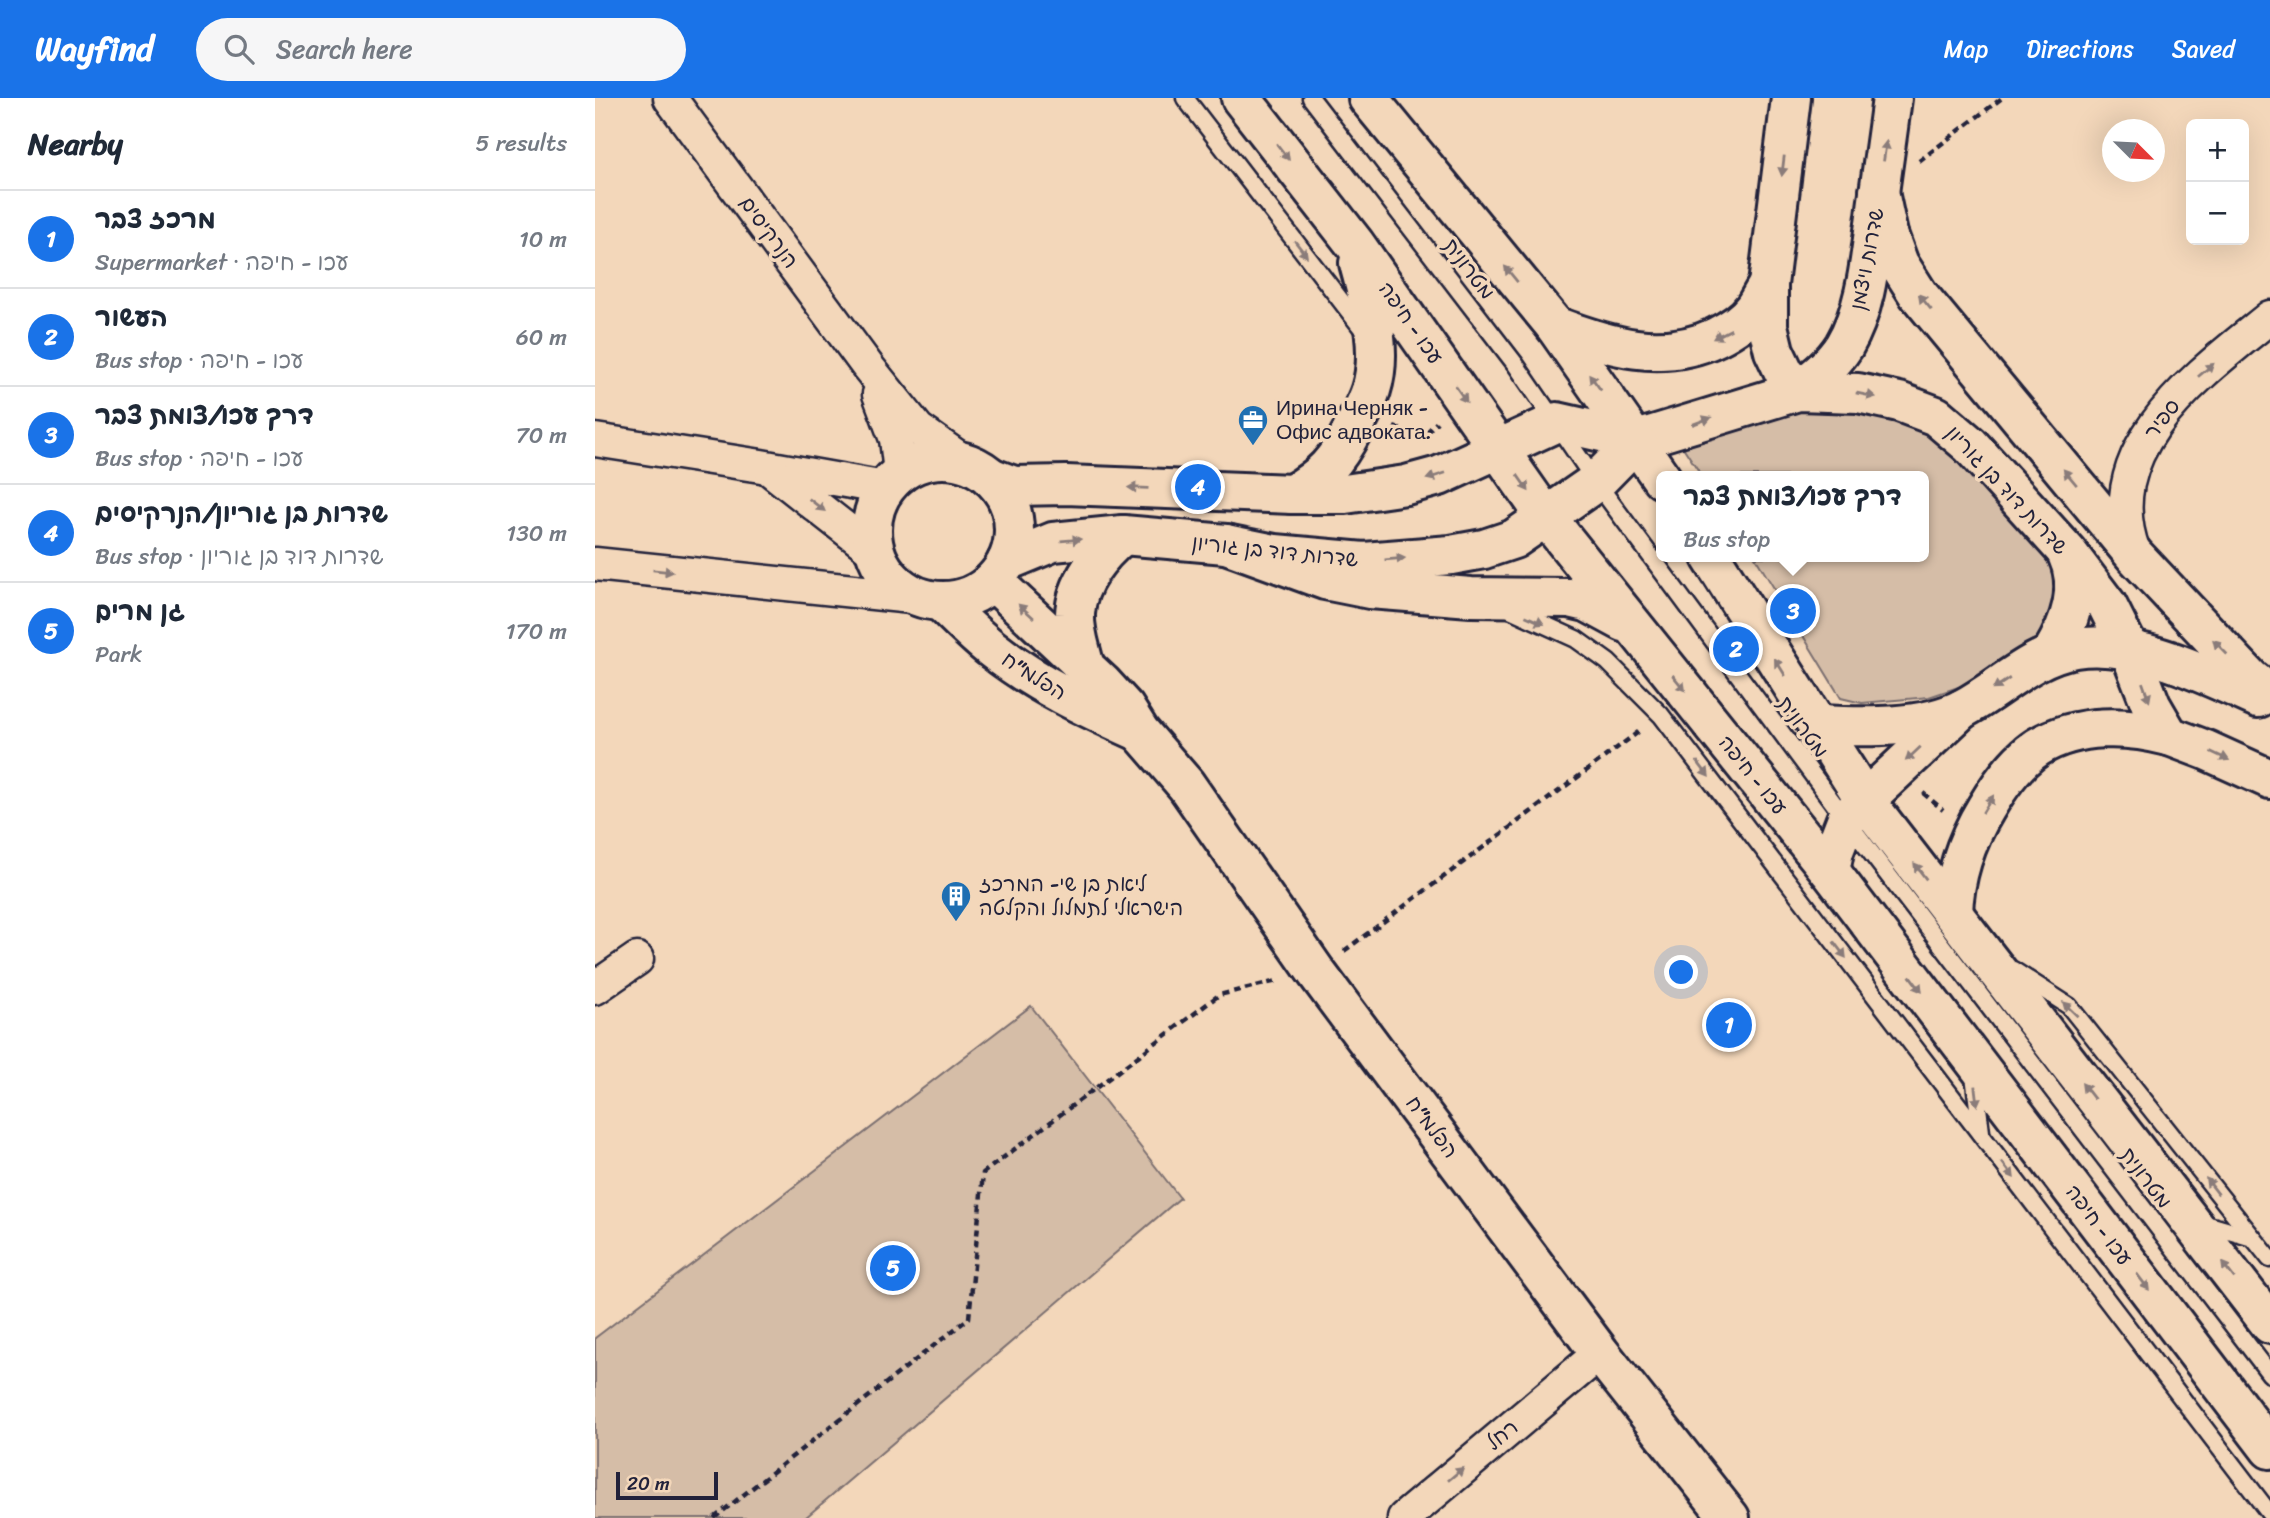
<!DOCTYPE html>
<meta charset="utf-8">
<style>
:root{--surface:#fff;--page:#f6f6f7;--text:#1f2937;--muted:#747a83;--line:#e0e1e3;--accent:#1a73e8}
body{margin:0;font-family:Sriracha,"Playpen Sans Hebrew",sans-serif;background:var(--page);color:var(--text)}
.controls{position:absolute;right:21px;top:21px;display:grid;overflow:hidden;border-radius:10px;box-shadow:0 7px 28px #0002}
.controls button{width:63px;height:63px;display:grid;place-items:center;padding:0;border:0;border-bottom:2px solid var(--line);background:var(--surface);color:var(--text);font:35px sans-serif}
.compass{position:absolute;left:1507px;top:21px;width:63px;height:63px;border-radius:50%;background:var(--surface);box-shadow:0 7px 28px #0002;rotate:114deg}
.scale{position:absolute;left:21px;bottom:18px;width:102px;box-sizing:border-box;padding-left:7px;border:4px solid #22223b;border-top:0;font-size:19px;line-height:24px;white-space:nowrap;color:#22223b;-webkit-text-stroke:5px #f3d7ba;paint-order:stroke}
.you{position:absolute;left:1087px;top:875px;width:24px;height:24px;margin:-18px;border:5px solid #fff;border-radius:50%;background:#1a73e8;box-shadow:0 0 0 10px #1a73e833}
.badge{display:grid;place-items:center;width:46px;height:46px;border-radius:50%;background:var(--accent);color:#fff;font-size:23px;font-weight:700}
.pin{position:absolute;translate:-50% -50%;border:4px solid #fff;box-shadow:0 2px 7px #0006}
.popup{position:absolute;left:1061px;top:373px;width:273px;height:91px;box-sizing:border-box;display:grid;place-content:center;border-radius:10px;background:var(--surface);filter:drop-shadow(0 2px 5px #0005);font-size:23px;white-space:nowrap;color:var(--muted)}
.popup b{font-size:26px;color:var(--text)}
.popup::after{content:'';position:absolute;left:50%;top:100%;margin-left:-14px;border:14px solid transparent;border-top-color:var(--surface)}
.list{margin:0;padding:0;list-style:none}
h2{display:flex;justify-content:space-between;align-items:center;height:91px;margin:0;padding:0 28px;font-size:30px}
h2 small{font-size:23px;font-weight:400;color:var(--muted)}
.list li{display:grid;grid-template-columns:46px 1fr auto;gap:21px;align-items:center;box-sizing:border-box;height:98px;padding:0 28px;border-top:2px solid var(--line)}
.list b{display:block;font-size:26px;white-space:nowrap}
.list p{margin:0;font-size:23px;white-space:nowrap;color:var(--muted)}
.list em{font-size:23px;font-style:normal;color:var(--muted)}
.icon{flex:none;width:38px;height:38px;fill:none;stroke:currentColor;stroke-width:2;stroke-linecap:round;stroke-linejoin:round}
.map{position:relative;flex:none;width:1675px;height:1420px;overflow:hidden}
header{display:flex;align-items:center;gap:42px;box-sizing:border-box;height:98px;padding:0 35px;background:var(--accent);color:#fff}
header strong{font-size:33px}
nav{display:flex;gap:38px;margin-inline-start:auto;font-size:24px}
.search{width:490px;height:63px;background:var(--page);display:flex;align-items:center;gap:18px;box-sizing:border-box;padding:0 24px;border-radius:38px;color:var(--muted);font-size:26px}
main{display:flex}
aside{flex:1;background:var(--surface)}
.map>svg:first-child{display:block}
.green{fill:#d5bda7;stroke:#7c7071;stroke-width:2}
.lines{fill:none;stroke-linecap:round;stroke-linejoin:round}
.lane-casing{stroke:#22223b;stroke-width:21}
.street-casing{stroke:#22223b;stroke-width:37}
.secondary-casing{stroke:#22223b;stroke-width:44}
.highway-casing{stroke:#22223b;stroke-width:44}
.path{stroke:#22223b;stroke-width:4.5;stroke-dasharray:7 5;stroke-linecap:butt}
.lane{stroke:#f3d7ba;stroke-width:16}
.street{stroke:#f3d7ba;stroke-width:32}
.secondary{stroke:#f3d7ba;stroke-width:38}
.highway{stroke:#f3d7ba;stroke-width:38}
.oneway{fill:#8a7c7a}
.labels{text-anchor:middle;stroke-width:7;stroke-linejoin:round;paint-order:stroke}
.street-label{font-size:21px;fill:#22223b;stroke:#f3d7ba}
.poi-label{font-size:21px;fill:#22223b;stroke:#f3d7ba;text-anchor:start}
</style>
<header>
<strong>Wayfind</strong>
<div class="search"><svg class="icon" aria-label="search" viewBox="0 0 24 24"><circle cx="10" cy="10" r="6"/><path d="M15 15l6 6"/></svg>Search here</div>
<nav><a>Map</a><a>Directions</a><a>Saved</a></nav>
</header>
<main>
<aside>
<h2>Nearby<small>5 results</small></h2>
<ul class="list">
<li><span class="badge">1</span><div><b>מרכז צבר</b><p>Supermarket · עכו - חיפה</p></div><em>10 m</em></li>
<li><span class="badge">2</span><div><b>העשור</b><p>Bus stop · עכו - חיפה</p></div><em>60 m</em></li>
<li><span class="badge">3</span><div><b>דרך עכו/צומת צבר</b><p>Bus stop · עכו - חיפה</p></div><em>70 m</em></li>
<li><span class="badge">4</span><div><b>שדרות בן גוריון/הנרקיסים</b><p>Bus stop · שדרות דוד בן גוריון</p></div><em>130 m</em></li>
<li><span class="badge">5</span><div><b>גן מרים</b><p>Park</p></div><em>170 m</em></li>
</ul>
</aside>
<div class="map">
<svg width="1675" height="1420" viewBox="0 0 1675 1420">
<rect width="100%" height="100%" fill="#f3d7ba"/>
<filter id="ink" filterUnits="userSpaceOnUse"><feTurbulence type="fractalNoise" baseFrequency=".0143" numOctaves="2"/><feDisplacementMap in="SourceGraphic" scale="14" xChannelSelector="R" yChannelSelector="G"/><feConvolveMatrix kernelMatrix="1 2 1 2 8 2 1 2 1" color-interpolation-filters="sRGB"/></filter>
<g filter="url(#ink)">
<g class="green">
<polygon points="1246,308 1336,330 1461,460 1468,490 1439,554 1393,579 1334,599 1267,605 1246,600 1160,459 1329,459 1329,378 1107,378 1086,346 1197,313"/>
<polygon points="436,908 585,1100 210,1420 0,1420 0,1240"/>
</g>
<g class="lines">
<g class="lane-casing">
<g id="lane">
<polyline points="590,0 770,234"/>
<polyline points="716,0 921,267 1001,384 1251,722 1675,1276"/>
<polyline points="915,511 981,541 1013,564 1066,617 1675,1416"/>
<polyline points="1418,872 1474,908 1675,1161"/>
<polyline points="1379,977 1386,1034"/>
<polyline points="1607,1125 1658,1140"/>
</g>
</g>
<g class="street-casing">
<g id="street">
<polyline points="75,0 273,269 323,331 367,362"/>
<polyline points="284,296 301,341 305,374"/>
<polyline points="0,342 166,368 290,390"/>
<polyline points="177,373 280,454"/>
<path d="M1539,454C1500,350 1605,276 1675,219"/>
<polyline points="0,466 326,500"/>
<polyline points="0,890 42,861"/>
<polyline points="809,1420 1005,1255"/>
</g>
</g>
<g class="secondary-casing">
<g id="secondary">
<polyline points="1196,0 1173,187 1173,228 1179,253 1189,274 1203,293"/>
<polyline points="1284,94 1293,136 1304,166 1323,196 1540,458 1656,581 1675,596"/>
<path d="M1203,293C1221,279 1237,267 1249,248C1272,209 1275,161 1281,118C1286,78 1292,39 1297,0"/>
<circle cx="348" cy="432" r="71"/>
<polyline points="395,379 419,388 471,387 697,396 750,396 811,387 844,378 962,324 1042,342 1203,293 1263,295 1304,304 1341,318 1375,347 1472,454 1512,507 1535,553 1556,607 1574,638 1611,652 1675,681"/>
<polyline points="412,463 458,444 528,437 631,446 680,456 769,464 856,457 889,451 919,441 1001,384 1042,342"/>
<polyline points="398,483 507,585 530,610 545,634 591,687 721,874 1005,1255 1135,1420"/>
<path d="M345,503C362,519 378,536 397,551C441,586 492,610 543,633"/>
<path d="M1457,555C1475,525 1488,490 1472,456"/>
<path d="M489,566C485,549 479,533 480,516C481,485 505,456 528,437"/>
<path d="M1222,627C1266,629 1329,632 1369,610C1406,590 1437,557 1480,550C1540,541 1610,576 1663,600"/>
</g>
</g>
<g class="highway-casing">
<g id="highway">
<polyline points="646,0 760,146 951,419 1235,773 1675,1351"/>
<polyline points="773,0 960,228 1067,381"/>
<path d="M960,228C1013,248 1067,265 1121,239C1135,232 1150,223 1159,210C1164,203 1168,194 1173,187"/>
<path d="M697,396C728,378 741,364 758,331C764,319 772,305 776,292C789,251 774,204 764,165"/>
<polyline points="631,446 730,482 775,491 876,499 975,500 992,504 1029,524"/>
<polyline points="1116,459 1270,702 1675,1226"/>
<polyline points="1235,773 1239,753 1251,722 1270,702 1367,611"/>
<path d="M1358,816C1359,777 1371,743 1391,710C1404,688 1421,663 1443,649C1483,625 1532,627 1574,638"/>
</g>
</g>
<g class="path">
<polyline points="1324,63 1407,0"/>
<polyline points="799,329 827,339 842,324"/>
<polyline points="1328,695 1348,712"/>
<polyline points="749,853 1046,632"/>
<polyline points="119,1420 374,1220 388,1075 624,897 682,883"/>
</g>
<use href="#lane" class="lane"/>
<use href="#street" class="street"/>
<use href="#secondary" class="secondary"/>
<use href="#highway" class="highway"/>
</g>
<defs><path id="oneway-solid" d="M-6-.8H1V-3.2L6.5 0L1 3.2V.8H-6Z" transform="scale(1.75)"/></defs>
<g class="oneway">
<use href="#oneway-solid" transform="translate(1290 53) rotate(-82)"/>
<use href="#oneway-solid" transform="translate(688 54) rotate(52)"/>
<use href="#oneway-solid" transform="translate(1188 68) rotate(97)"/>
<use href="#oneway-solid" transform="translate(706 151) rotate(52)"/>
<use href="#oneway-solid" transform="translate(916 176) rotate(-129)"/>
<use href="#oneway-solid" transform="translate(1330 204) rotate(-129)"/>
<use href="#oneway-solid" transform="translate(1127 236) rotate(153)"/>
<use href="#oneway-solid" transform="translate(1611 272) rotate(-40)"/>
<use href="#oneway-solid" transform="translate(1000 284) rotate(-126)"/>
<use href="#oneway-solid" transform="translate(866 296) rotate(55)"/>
<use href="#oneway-solid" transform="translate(1271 297) rotate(12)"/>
<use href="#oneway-solid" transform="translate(1107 323) rotate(-20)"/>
<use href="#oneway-solid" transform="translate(841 378) rotate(162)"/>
<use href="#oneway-solid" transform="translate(1475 379) rotate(-130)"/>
<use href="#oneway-solid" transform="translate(928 385) rotate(55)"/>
<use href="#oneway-solid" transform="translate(543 390) rotate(-178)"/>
<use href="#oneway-solid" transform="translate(222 407) rotate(38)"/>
<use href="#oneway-solid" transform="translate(476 442) rotate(-5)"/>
<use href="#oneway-solid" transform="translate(800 461) rotate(-5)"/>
<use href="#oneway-solid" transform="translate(68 473) rotate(6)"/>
<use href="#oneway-solid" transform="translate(431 513) rotate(-138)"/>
<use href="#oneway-solid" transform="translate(940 522) rotate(24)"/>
<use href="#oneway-solid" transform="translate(1625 549) rotate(-134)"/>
<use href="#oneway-solid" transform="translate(1185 569) rotate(-122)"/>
<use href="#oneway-solid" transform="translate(1084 585) rotate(51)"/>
<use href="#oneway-solid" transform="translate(1406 586) rotate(147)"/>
<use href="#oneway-solid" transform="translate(1551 594) rotate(70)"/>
<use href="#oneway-solid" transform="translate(1318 656) rotate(137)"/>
<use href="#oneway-solid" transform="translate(1625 658) rotate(25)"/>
<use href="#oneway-solid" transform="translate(1108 671) rotate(53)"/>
<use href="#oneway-solid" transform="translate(1393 706) rotate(-58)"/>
<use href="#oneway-solid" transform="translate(1325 773) rotate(-127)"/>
<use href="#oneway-solid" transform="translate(1245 852) rotate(53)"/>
<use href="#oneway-solid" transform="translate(1321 886) rotate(53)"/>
<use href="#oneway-solid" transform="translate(1475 911) rotate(-136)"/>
<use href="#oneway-solid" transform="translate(1493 993) rotate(-128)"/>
<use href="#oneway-solid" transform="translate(1381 998) rotate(83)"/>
<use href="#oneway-solid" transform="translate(1413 1072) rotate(53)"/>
<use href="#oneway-solid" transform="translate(1617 1088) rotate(-128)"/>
<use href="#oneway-solid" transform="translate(1633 1172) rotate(-128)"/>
<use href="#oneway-solid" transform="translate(1548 1184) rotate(53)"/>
<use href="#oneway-solid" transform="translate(861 1376) rotate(-40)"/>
</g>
</g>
<defs>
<g id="office-pin" transform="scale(1.575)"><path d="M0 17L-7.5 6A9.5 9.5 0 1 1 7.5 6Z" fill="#1f6fb2" stroke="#f3d7ba"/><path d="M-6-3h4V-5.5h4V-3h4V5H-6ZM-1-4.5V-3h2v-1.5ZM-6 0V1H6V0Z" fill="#fff"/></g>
<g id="building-pin" transform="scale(1.575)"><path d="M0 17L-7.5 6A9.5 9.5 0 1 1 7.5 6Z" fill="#1f6fb2" stroke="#f3d7ba"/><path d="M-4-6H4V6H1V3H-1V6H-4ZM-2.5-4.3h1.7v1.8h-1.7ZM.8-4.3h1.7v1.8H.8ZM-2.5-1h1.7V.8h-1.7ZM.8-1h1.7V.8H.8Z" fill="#fff"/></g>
</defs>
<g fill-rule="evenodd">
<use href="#office-pin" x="658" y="322"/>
<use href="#building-pin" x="361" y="798"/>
</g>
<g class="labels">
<g class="street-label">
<text transform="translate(174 134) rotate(54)" y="7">הנרקיסים</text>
<text transform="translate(1272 161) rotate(-79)" y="7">שדרות ויצמן</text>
<text transform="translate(874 171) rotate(53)" y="7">מטרונית</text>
<text transform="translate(816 225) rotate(55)" y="7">עכו - חיפה</text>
<text transform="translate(1567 321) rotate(-53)" y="7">ספיר</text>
<text transform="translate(1412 392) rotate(47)" y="7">שדרות דוד בן גוריון</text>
<text transform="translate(680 453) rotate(6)" y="7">שדרות דוד בן גוריון</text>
<text transform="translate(439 578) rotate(32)" y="7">הפלמ"ח</text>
<text transform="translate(1208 629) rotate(54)" y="7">מטרונית</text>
<text transform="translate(1158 677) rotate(51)" y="7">עכו - חיפה</text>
<text transform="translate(837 1029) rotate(53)" y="7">הפלמ"ח</text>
<text transform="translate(1551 1080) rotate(53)" y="7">מטרונית</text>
<text transform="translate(1504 1127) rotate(53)" y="7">עכו - חיפה</text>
<text transform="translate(907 1337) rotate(-40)" y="7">רחל</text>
</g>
<g class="poi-label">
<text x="681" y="317">Ирина Черняк -<tspan x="681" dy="24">Офис адвоката.</tspan></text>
<text x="384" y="793">ליאת בן שי- המרכז<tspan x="384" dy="24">הישראלי לתמלול והקלטה</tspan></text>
</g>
</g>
</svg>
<div class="controls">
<button>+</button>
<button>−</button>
</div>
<svg class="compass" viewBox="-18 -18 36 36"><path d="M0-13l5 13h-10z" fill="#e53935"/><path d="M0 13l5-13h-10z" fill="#747a83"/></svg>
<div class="scale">20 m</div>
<div class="you"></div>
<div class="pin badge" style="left:1134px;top:927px">1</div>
<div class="pin badge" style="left:1141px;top:551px">2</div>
<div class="pin badge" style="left:1198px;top:513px">3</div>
<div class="popup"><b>דרך עכו/צומת צבר</b>Bus stop</div>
<div class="pin badge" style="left:603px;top:389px">4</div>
<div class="pin badge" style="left:298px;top:1170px">5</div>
</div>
</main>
